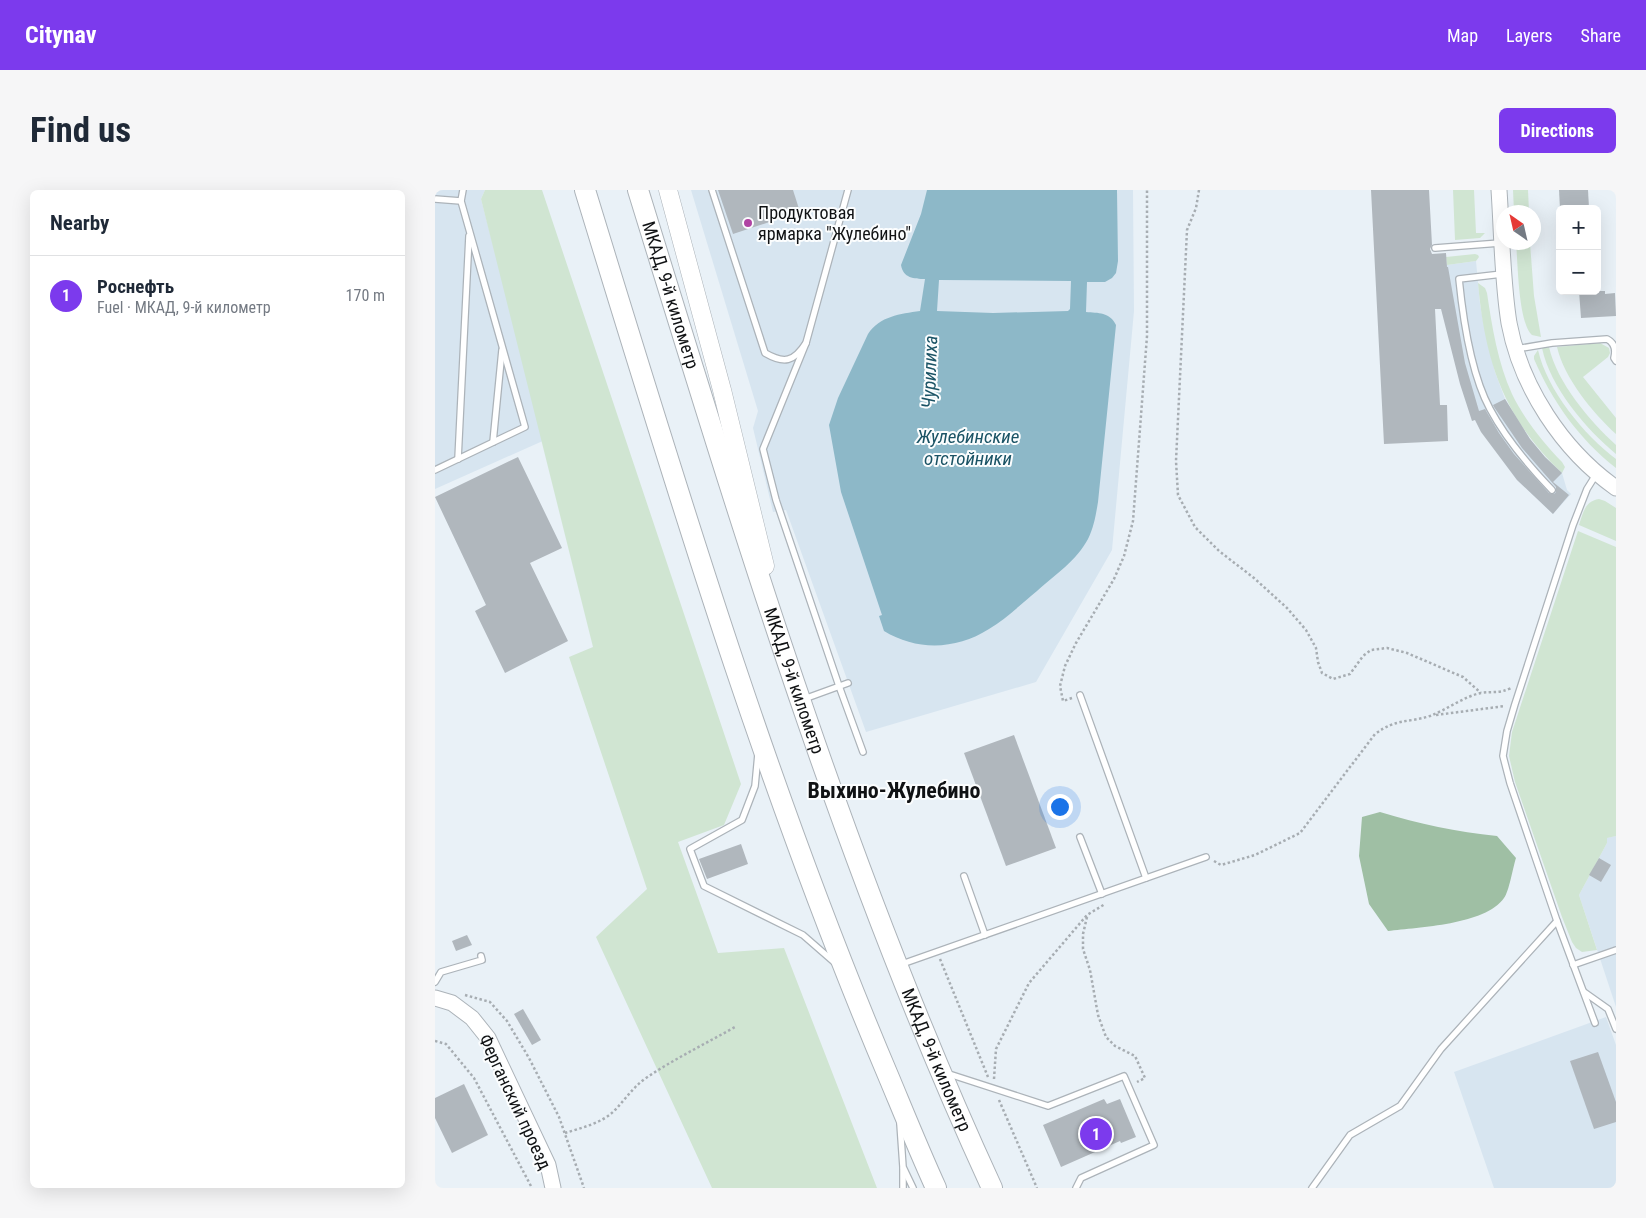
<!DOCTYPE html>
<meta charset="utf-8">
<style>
:root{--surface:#fff;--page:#f6f6f7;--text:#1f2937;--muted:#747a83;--line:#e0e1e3;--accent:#7c3aed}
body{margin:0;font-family:"Roboto Condensed",sans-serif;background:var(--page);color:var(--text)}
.controls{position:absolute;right:15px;top:15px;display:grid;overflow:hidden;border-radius:8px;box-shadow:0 5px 20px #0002}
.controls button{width:45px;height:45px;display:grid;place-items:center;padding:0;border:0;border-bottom:1px solid var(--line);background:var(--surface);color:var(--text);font:25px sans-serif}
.compass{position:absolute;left:1061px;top:15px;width:45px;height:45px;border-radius:50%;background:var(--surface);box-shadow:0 5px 20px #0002;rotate:326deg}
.you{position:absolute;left:624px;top:616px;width:18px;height:18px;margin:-12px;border:4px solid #fff;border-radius:50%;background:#1a73e8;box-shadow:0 0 0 8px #1a73e833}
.badge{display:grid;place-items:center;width:32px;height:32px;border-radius:50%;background:var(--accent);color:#fff;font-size:16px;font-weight:700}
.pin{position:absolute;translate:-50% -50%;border:2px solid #fff;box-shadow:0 1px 5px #0006}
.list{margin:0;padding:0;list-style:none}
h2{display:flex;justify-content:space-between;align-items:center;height:65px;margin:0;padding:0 20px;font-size:21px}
h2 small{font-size:16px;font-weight:400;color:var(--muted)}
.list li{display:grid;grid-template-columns:32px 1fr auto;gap:15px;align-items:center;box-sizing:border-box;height:80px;padding:0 20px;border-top:1px solid var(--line)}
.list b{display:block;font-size:19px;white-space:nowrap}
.list p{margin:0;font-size:16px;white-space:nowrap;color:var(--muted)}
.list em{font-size:16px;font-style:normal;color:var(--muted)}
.map{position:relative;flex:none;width:1181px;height:998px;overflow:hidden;border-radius:8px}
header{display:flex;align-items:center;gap:30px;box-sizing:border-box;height:70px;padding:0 25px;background:var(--accent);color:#fff}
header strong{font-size:24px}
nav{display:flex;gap:28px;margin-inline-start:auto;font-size:18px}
.intro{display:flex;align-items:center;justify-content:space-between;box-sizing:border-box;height:120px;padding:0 30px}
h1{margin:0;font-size:35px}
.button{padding:12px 22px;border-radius:8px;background:var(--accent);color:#fff;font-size:18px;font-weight:700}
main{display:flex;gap:30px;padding:0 30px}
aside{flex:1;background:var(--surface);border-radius:8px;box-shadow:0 5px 20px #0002}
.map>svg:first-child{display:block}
.built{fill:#d7e5f0}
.green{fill:#d0e5d2}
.forest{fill:#9fbfa4}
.water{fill:#8db8c8;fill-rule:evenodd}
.building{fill:#b0b7bd}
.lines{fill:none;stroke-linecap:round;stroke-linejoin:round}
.lane-casing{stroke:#acb3b9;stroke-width:8}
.secondary-casing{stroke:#acb3b9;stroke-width:17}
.primary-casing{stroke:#acb3b9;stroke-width:19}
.highway-casing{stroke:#acb3b9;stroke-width:22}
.path{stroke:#a7adb2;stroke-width:2.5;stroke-dasharray:2.5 2.5;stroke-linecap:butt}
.lane{stroke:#fff;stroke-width:5.5}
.secondary{stroke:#fff;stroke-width:15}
.primary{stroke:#fff;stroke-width:18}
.highway{stroke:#fff;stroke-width:20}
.poi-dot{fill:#b044a3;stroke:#fbfdfe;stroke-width:2}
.labels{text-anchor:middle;stroke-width:4;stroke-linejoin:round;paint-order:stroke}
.poi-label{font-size:18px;fill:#101214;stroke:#fbfdfe;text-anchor:start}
.street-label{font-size:18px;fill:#101214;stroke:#fbfdfe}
.water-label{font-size:19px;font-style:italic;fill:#1a5365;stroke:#fbfdfe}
.district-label{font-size:22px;font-weight:bold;fill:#101214;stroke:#fbfdfe}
</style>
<header>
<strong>Citynav</strong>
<nav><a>Map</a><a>Layers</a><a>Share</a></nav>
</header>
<div class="intro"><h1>Find us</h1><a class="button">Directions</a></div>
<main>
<aside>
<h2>Nearby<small></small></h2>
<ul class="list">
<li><span class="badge">1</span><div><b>Роснефть</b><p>Fuel · МКАД, 9-й километр</p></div><em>170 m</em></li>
</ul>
</aside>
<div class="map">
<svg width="1181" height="998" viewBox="0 0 1181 998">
<rect width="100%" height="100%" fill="#e9f1f7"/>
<g class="built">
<polygon points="0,0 50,0 46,9 110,250 0,299"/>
<polygon points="256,0 698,0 699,121 677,360 601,492 431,542 351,320 338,322 318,238 323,221"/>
<polygon points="1003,64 1012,75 1041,71 1045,114 1049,136 1060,182 1070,209 1095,249 1110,267 1127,283 1132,300 1136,304 1118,324 1082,290 1046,241"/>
<polygon points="1181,646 1181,817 1144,705 1172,653 1171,648"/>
<polygon points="1171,827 1181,855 1181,998 1059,998 1019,882"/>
</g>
<g class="green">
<polygon points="50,0 107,0 306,594 289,635 243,652 283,763 349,758 442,998 277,998 161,747 212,699 134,467 158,457 46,9"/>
<polygon points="1018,0 1039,0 1041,43 1050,43 1045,48 1020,50"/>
<polygon points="1078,0 1093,0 1094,22 1079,22"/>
<path d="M1081,53H1095L1099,106L1106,147L1097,145C1083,132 1083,73 1081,53Z"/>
<polygon points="1040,64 1043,65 1044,67 1041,71 1012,75 1011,67"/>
<path d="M1043,93L1050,98L1052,103C1057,137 1063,173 1077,204C1089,229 1108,252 1127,272L1130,277L1127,283C1069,228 1050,172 1043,93Z"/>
<path d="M1165,153L1174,158L1175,163L1173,167L1148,187L1181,228V244C1158,223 1129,188 1122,157Z"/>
<path d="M1114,157C1122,193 1155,231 1181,255V264C1151,239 1115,197 1107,158Z"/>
<path d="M1103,160C1112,200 1149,245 1181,269V278C1144,249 1117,211 1099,169V166Z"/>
<path d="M1164,309L1170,311L1181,318V351L1144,335C1148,323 1150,311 1164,309Z"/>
<polygon points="1143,341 1181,357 1181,646 1172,648 1172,653 1144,705 1162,760 1147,762 1141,758 1137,752 1127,727 1080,592 1074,566 1077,542"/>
</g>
<path class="forest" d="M945,622C984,634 1022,642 1062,646L1081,668C1078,677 1074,702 1069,708C1050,735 984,737 953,741L934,714L924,666L927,627Z"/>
<path class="water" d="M492,0H682L683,71L681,83L677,88L670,92H652L651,122C663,123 675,122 681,135L663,312C661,324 659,337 653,349C642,370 620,385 602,401C587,413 571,429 554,439C521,460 482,461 449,441L444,426L447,425L406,302L394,235L403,208L433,144C445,126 465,124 485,121L490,89C479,89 468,88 466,75L486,24ZM504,90L636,91L635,119L633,121L558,123L502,121Z"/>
<g class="building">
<polygon points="283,0 358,0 365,22 298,44"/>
<polygon points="936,0 994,0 997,55 995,59 997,64 1011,63 1012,77 1013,77 1030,173 1044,221 1050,219 1064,243 1079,264 1114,303 1119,304 1121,302 1121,297 1087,258 1059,217 1058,215 1070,209 1095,249 1110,267 1127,283 1118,292 1134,305 1118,324 1082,290 1046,242 1040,230 1037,231 1025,194 1006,119 1000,119 1005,215 1012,215 1013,251 949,254"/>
<polygon points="1124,0 1153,0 1154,18 1125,19"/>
<polygon points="1144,101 1170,101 1170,104 1180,103 1181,126 1146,128"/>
<polygon points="83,267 127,358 95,373 133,451 70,483 40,421 51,415 0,307"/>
<polygon points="579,545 621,658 571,676 529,563"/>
<polygon points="306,654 313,674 272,689 264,669"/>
<polygon points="1164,668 1176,675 1166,692 1154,685"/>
<polygon points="32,745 37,755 21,761 17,751"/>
<polygon points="88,819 106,850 97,855 79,824"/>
<polygon points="1163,862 1181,912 1181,932 1159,939 1135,871"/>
<polygon points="29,894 53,945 17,963 0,928 0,908"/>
<polygon points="669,909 672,914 685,909 701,947 686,953 685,951 626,977 608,935"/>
</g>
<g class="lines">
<g class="lane-casing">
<g id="lane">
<path d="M277,0L330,163C349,174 359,172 371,153L413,0"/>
<polyline points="0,9 26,11"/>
<polyline points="1000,58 1065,53"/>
<path d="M1067,84L1024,89C1028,129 1036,184 1055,219C1071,249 1093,275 1117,300"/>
<polyline points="371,153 328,259 341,310 404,496 428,562"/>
<path d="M1081,159L1117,153L1172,149C1180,153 1181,160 1179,168L1181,171"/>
<polyline points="58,252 67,160"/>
<polyline points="23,269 34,46"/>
<polyline points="0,280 90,237 26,11 28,0"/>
<polyline points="645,505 711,688"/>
<polyline points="369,509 413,493"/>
<polyline points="323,564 320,596 307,630 255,659 269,696 368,745 399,772"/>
<polyline points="645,647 667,704"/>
<polyline points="529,686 550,745"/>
<polyline points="467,774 771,667"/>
<polyline points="1138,775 1181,760"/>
<polyline points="0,792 6,782 47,770 46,766"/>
<polyline points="1149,802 1173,819 1181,839"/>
<polyline points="1160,833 1122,731 1075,593 1068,566 1072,541 1080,514 1138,335 1152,299 1162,283"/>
<polyline points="511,883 613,916 689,886 719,955 646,988 641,998"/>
<polyline points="465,934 468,977 478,998"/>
<polyline points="468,979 468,998"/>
<polyline points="877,998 915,945 965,916 1006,859 1122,731"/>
</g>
</g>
<g class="secondary-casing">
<g id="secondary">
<path d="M1064,0C1067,44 1067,89 1074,133C1086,197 1127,260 1181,298"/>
<polyline points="0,808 17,813 37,828 53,848 113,975 118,998"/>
</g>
</g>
<g class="primary-casing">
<polyline id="primary" points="233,0 287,200 330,376"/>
</g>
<g class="highway-casing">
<g id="highway">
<path d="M150,0C242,300 332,601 455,890C470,926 485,963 501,998"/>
<path id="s1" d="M203,0C307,337 409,677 557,998"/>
</g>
</g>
<g class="path">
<polyline points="764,0 761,18 752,40 741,271 743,305 760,337 784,361 819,388 852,418 871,440 881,458 883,472 887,483 898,489 915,484 928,466 936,460 952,458 972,463 1028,487 1046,503"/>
<polyline points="637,508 628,511 625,496 630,476 641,453 679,389 689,366 698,331 712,146 712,0"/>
<polyline points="1001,525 1070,516"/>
<path d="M779,671L786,675L820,665L865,643L940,544C962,528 973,533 995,526C1011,520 1030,506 1046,503C1058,501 1064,504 1076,498"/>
<polyline points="652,727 648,744 648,759 655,780 663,825 671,847 680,856 700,866 710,888 702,892"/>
<polyline points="505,769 553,887"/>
<polyline points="30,805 55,812 72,831 94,868 124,927 149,998"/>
<polyline points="0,851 11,854 39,888 97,998"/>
<polyline points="559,889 561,859 594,793 652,725 670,714"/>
<polyline points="564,910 602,998"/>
<path d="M130,943C146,938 167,933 179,921C190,910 197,898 211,888C239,869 270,854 300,837"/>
</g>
<use href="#lane" class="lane"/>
<use href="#secondary" class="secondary"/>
<use href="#primary" class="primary"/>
<use href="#highway" class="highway"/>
</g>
<circle class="poi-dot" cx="313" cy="33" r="5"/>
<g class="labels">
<g class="poi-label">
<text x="323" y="29">Продуктовая<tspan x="323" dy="21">ярмарка "Жулебино"</tspan></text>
</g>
<g class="street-label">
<text dy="6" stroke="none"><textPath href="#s1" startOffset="110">МКАД, 9-й километр</textPath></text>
<text dy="6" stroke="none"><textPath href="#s1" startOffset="515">МКАД, 9-й километр</textPath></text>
<text dy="6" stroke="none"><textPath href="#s1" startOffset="920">МКАД, 9-й километр</textPath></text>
<text transform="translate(80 912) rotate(65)" y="6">Ферганский проезд</text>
</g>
<g class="water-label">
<text transform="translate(494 182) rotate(-88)" y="7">Чурилиха</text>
<text x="533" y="253">Жулебинские<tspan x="533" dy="22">отстойники</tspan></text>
</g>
<g class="district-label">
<text x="459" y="608">Выхино-Жулебино</text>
</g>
</g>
</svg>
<div class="controls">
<button>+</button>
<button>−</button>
</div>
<svg class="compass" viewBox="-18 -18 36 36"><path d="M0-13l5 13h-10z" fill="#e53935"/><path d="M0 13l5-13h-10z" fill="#747a83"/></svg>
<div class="you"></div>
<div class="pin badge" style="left:661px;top:944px">1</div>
</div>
</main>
